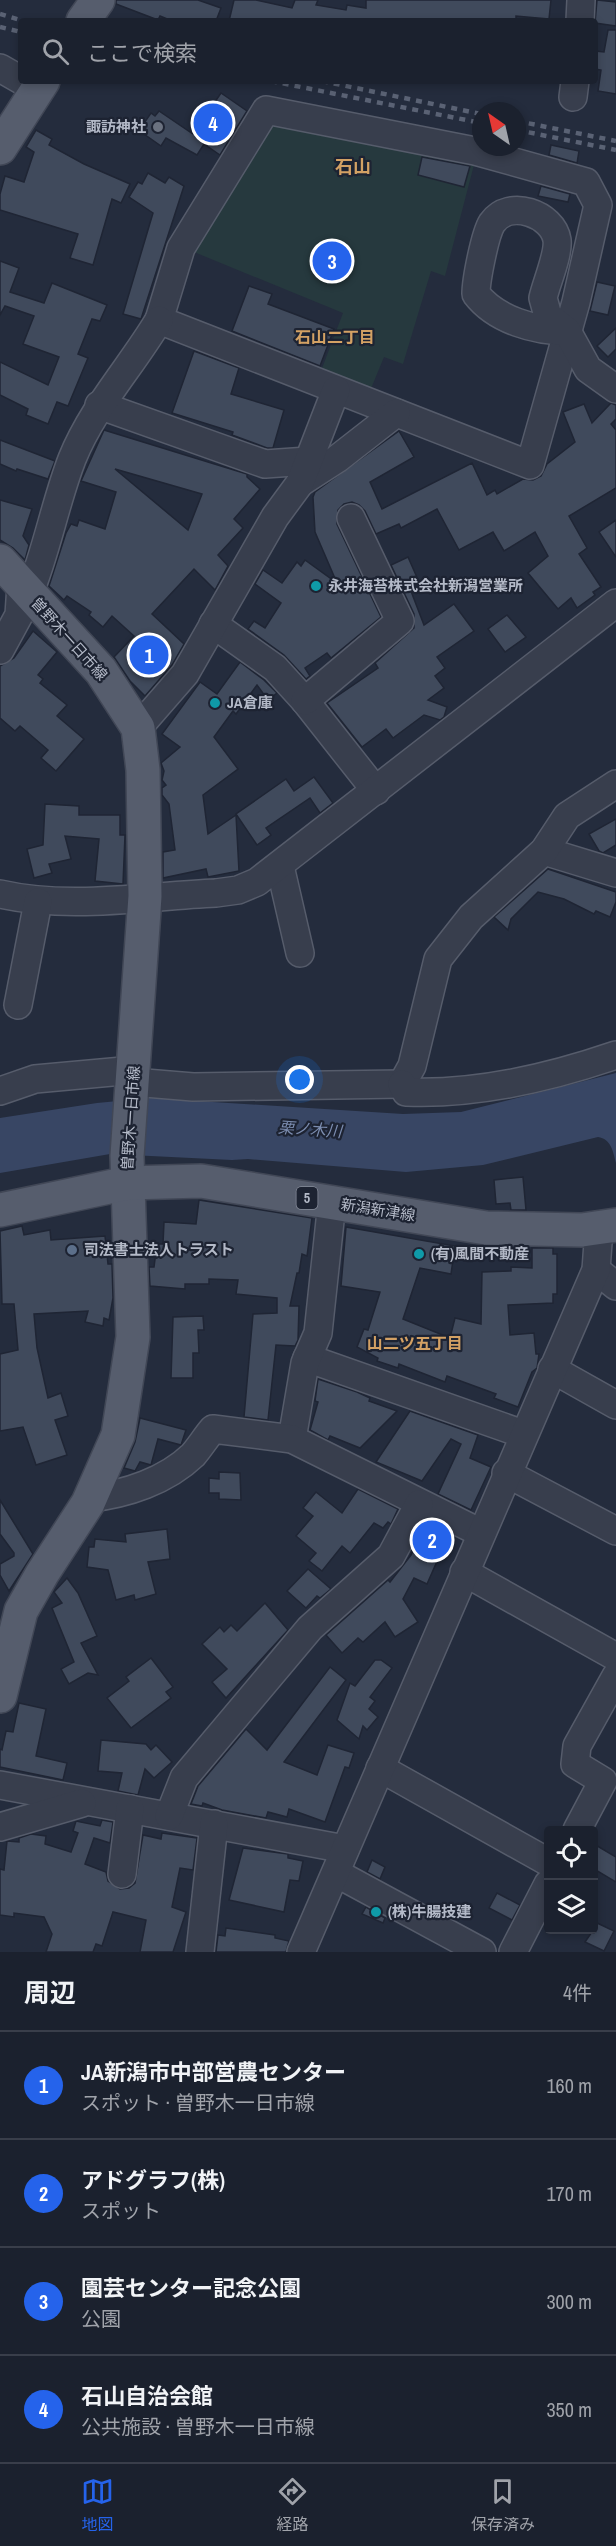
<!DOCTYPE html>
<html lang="ja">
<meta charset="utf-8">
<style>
:root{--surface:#1b212e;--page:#282e3a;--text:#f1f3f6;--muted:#a0a3aa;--line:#393e4a;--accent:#2563eb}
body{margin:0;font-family:"Archivo Narrow","Noto Sans JP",sans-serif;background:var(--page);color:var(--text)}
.controls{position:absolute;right:18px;bottom:18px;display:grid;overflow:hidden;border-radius:6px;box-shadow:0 3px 9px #0003}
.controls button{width:54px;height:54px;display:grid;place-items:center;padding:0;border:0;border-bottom:2px solid var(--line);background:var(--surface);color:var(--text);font:30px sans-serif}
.compass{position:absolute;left:472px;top:102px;width:54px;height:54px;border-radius:50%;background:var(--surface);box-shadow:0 3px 9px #0003;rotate:326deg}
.you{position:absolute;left:300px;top:1080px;width:21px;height:21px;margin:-15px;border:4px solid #fff;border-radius:50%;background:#1a73e8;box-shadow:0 0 0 9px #1a73e833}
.badge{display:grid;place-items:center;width:39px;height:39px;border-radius:50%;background:var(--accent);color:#fff;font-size:20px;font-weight:700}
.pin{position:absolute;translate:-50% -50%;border:3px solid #fff;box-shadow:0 2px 6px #0006}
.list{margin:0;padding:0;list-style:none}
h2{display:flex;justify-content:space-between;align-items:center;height:78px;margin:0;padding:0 24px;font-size:26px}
h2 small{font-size:20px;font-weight:400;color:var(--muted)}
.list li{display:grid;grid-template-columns:39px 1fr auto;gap:18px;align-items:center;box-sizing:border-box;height:108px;padding:0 24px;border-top:2px solid var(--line)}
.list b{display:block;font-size:22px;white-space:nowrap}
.list p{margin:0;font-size:20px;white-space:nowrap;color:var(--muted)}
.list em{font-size:20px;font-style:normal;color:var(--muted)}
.icon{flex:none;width:33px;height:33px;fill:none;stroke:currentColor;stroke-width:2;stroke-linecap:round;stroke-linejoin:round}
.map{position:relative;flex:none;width:616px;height:1952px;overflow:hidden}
.search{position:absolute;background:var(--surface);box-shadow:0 3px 9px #0003;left:18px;right:18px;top:18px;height:66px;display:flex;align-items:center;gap:15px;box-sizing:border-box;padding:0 21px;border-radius:6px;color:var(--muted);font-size:22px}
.sheet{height:510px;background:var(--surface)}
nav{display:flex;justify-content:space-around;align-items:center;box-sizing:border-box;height:84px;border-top:2px solid var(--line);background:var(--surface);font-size:16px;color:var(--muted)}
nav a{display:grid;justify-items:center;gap:3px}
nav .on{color:var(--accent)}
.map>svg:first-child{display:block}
.green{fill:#26393e}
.water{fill:#384664}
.building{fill:#404a5c;stroke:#1f2534;stroke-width:1.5;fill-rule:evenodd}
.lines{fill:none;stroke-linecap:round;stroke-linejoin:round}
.minor-casing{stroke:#565c6b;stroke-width:30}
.major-casing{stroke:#414756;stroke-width:36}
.minor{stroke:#383e4d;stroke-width:27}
.major{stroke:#565d6d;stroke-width:33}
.rail{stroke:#5a6274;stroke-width:4.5;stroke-dasharray:6 6;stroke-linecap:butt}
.worship-dot{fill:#6b7280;stroke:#1d2332;stroke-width:2}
.culture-dot{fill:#0f9aa8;stroke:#1d2332;stroke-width:2}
.service-dot{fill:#5c6f8a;stroke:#1d2332;stroke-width:2}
.labels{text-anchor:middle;stroke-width:4.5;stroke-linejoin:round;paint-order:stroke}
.shield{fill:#1d2332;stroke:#878d9b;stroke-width:1.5}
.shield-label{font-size:14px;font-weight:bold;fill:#b4bac8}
.poi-label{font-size:15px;font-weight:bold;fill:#b4bac8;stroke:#1d2332;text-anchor:start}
.street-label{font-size:15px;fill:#b4bac8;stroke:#1d2332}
.neighbourhood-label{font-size:16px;font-weight:bold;fill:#d3a164;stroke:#1d2332}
.water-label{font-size:16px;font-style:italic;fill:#7c8db0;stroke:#1d2332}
.quarter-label{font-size:18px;font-weight:bold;fill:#d3a164;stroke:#1d2332}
</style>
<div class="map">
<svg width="616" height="1952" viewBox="0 0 616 1952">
<rect width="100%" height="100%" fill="#242c3d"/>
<polygon class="green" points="281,122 475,161 445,276 431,271 403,364 384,357 370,391 321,371 343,313 194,252 266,130"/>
<path class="water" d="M616,1073V1163C613,1151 611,1139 598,1137L483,1165L406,1172L248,1159L232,1160L110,1154L0,1173V1118L97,1103L150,1098L403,1114L461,1112Z"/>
<g class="building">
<polygon points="116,0 198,0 221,8 216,21 172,21 160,16 158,20 116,4"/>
<polygon points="234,0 256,0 292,8 295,0 318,0 316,5 346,10 347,5 366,8 366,0 551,0 549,19 516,16 516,21 229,21"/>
<polygon points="597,0 616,2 616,26 595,23"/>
<polygon points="608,30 616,30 616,94 598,91 601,70 595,69 595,51 604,52"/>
<polygon points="221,93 247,111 220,155 204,144 197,155 166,138 161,146 144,134 147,130 142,126 151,113 155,116 159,111 193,134"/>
<polygon points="36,130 52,139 49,145 84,164 130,184 121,203 112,199 93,265 70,258 78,234 0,210 0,194 5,176 24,182 34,152 26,147"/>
<polygon points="551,145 579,151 577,163 549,155"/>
<polygon points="422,157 470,166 464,187 418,175"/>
<polygon points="148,173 165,183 169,177 184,186 141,319 123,314 153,213 129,197 138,182 142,184"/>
<polygon points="541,186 570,194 568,202 538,196"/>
<polygon points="0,261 19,268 10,292 44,303 52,283 107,305 100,321 92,319 78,354 88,358 68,406 57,402 48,424 26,415 28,409 0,395 0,362 48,385 59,357 23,344 34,316 5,306 0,315"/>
<polygon points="597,282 615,286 608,315 590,311"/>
<polygon points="249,286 272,294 268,304 334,329 320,366 232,331"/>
<polygon points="616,328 616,349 608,357 597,346"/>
<polygon points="194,351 239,368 231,394 284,410 273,448 267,448 232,435 233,432 172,413"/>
<polygon points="611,403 616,405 616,419 611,424 616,430 616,488 569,516 587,548 579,554 601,587 593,592 595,595 577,608 571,598 558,609 528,573 548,556 535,532 504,551 493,532 459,550 437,509 401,528 399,524 376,534 365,511 359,505 352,502 344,504 338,510 337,524 381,617 331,658 327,653 305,668 310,676 306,679 284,655 248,629 254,621 265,628 281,603 255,584 263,570 282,583 297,562 301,566 305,560 337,583 315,532 313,497 315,492 399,431 414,457 370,482 382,509 472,463 487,495 495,490 497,494 523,479 533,480 541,476 547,464 575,442 563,412 584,404 592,423"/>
<path d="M104,430L247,474V477L260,489L234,519L243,528L218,555L228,566L215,590L194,569L152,614L184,644L172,665L145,696L130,681L114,657L134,636L112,616L103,627L89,615L91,612L67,596L64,600L49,586L66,533L71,524L77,526L79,520L105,529L116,492L81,481ZM115,469L202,494L188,530Z"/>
<polygon points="0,440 55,461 48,479 17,469 16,471 0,464"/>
<polygon points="0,500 32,509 23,536 29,545 25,560 13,548 0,540"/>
<polygon points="616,520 616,557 599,532"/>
<polygon points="408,557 419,582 409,586 424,625 454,604 474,631 437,657 445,668 435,676 444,688 428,700 447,707 444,717 440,720 424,715 393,738 386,729 362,747 327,703 378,668 375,663 414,628 414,614 391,565"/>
<polygon points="507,615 526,637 505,652 488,629"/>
<polygon points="33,631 57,652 38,675 43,679 40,683 67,705 57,716 84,739 56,771 41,758 48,750 20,726 15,731 0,718 0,666 14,658"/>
<polygon points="240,662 264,680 277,693 268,700 257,685 236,714 233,711 214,737 238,769 203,795 208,834 236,815 239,871 208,877 206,869 163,878 163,852 175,850 169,804 162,795 162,788 166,785 162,780 164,771 161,763 180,747 162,734 200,682 217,694"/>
<polygon points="314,777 333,803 320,813 310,798 266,828 271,835 257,845 236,814 286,779 294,791"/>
<polygon points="45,804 79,806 79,815 120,815 120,835 125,835 123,884 95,881 99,839 65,836 71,859 49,864 52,873 34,878 27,849 43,845"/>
<polygon points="616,819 616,845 603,853 599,851 589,834"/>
<polygon points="548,869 616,892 616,902 610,917 596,911 594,914 564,899 538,892 511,919 508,930 494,917"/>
<polygon points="523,1177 526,1210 511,1210 510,1203 496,1204 494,1180"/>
<polygon points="199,1200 312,1218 307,1256 302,1254 299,1273 297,1273 290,1306 299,1306 298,1340 295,1346 276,1345 268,1420 244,1417 253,1314 277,1313 277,1298 236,1294 238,1280 209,1279 209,1284 185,1284 185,1289 150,1286 149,1267 154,1267 157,1244 163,1244 164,1222 196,1224"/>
<polygon points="22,1226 24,1235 50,1230 51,1240 105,1236 108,1264 112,1264 113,1298 109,1320 104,1318 103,1326 85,1322 88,1311 34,1314 37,1348 48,1398 61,1393 68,1416 55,1420 67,1455 36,1465 23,1427 0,1431 0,1354 18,1350 14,1304 2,1304 0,1231"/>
<polygon points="346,1227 455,1246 451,1274 420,1268 403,1319 450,1338 455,1318 481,1324 482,1272 511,1271 511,1267 532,1268 532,1248 553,1248 553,1254 557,1254 557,1294 553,1294 553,1303 508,1305 510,1335 534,1333 536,1354 539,1354 537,1368 532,1372 518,1407 494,1398 496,1394 447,1376 445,1382 399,1364 398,1368 377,1361 378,1358 357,1347 364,1329 368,1330 380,1292 341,1286"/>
<polygon points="203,1316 204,1330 198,1330 199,1353 193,1353 193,1378 171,1378 173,1317"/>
<polygon points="318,1379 357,1392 370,1398 369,1401 397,1411 360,1448 330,1436 328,1440 310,1430 318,1402 315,1401"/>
<polygon points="410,1411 478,1435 470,1458 491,1467 471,1510 438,1494 461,1444 451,1439 422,1481 376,1462"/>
<polygon points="140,1418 186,1430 181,1445 158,1439 151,1465 140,1462 135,1471 124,1468 135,1442"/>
<polygon points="219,1472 240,1473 241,1500 219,1499 219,1493 209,1493 209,1478 219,1479"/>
<polygon points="358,1489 398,1509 391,1524 388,1522 383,1528 374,1523 350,1553 342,1546 322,1571 309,1561 316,1553 296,1536 313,1516 303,1508 316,1492 342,1513"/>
<polygon points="0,1500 33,1554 9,1591 0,1575 0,1564 14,1556 14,1553 0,1534"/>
<polygon points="426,1523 449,1534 427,1584 414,1578 403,1599 418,1622 395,1637 385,1622 363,1642 358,1638 342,1653 326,1635 388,1580 390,1582 411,1555"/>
<polygon points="167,1529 170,1559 148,1562 156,1594 135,1600 134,1595 116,1600 108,1570 87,1567 89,1547 94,1547 95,1539 126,1542 125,1534"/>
<polygon points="308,1569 331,1589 320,1598 317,1596 306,1608 287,1591"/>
<polygon points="67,1578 78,1593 97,1636 81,1643 98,1675 88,1673 69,1684 61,1669 74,1662 52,1608 62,1603 54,1592"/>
<polygon points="265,1603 288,1630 226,1698 212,1682 227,1669 202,1644 220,1627 224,1632 231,1625 237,1631"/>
<polygon points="151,1658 173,1687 166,1692 171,1698 131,1728 107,1698 129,1681 126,1677"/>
<polygon points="375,1660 381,1660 392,1668 370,1697 375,1701 369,1709 378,1717 367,1730 363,1726 359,1739 337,1720 350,1683 355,1686"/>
<polygon points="330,1667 346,1680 284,1762 317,1775 328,1745 354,1753 349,1768 345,1767 325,1822 289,1809 287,1817 268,1812 266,1818 222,1810 203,1803 202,1806 191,1804 198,1786 246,1729 267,1750"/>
<polygon points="19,1703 46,1709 36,1756 67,1763 63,1780 0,1767 0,1749 2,1750 6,1731 13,1732"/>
<polygon points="101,1740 146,1744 151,1750 156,1745 172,1762 154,1778 145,1769 138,1795 118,1791 122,1773 98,1771"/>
<polygon points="102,1820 113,1822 110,1843 94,1838 85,1864 106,1872 108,1881 120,1889 129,1888 135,1883 143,1835 161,1839 162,1833 197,1838 193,1870 180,1868 172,1907 186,1912 173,1952 140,1952 146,1920 113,1912 102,1946 96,1944 93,1952 46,1952 52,1934 44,1917 14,1913 14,1917 0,1915 0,1869 4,1870 7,1841 19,1842 19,1838 31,1834 46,1836 45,1844 71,1852 78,1833 73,1831 76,1821 100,1826"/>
<polygon points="594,1844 616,1857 616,1882 594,1869"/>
<polygon points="243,1848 288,1854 288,1858 303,1861 299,1881 290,1880 284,1912 229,1900"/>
<polygon points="372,1860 385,1867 380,1879 367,1872"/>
<polygon points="497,1893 520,1905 512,1920 489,1908"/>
<polygon points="366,1907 385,1918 383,1923 362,1914"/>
<polygon points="595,1922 614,1931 604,1951 585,1942 594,1929"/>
<polygon points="226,1928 275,1935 275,1938 289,1941 286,1952 216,1952 218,1935 225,1936"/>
</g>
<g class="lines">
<g class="minor-casing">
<g id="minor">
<polyline points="580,21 581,0"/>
<polyline points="0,68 21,80"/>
<polyline points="573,97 575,81"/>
<polygon points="266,110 475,151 586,182 598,205 576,302 530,465 159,320 181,248"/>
<path d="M567,331C535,331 496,320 476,294C476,280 485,234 492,223C509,198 553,214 557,240C559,254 546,284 543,298L548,316L567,331L588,369L616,389"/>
<polyline points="99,405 265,464 308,461"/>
<polyline points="300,483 337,459 396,413"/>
<path d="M29,594C47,550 55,503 72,459C93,407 131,367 159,320"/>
<polyline points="213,624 275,668 305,701 376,791"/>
<polyline points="0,650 19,615 21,585"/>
<polyline points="305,701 400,621 351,518"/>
<polyline points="138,728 185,674 275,517 300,483 336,390"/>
<polyline points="544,851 616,873"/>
<polyline points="280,866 300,953"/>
<path d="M0,894C70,910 145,896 216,893L238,890L257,882L616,603"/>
<polyline points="18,1005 38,902"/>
<polyline points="133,1082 193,1087 402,1084"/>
<polyline points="402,1084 412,1066 438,959 471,917 544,851 567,816 616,784"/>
<path d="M402,1084L406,1092C477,1095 549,1078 616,1055"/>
<polyline points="0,1091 35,1079 134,1070"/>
<polyline points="596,1270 616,1286"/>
<polyline points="307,1358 523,1434"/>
<polyline points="552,1369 616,1405"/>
<polyline points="292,1439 305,1363 318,1333 332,1202"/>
<polyline points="506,1473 616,1531"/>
<path d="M90,1498C126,1494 166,1481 193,1455C200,1447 206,1437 213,1429L292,1439L481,1533"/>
<polyline points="464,1572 616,1657"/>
<polyline points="380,1768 548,1862"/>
<polyline points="0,1785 345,1849"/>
<polyline points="169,1816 184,1778 310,1628 391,1556 419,1504"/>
<polyline points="0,1827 82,1803"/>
<polyline points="577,1830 603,1781 575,1764 577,1746 616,1676"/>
<polyline points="336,1873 482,1952"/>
<polyline points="122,1874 130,1809"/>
<polyline points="200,1952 214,1824"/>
<polyline points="301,1952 596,1270 599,1229"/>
<polyline points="513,1952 548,1884"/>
</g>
</g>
<g class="major-casing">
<g id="major">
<polyline points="83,21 98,0"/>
<polyline points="0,148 43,81"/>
<polyline points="0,561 101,671 138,728 143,770 145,896 127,1156 133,1337 118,1435 88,1503 42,1574 21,1611 0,1696"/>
<polyline points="0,1210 128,1183 201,1181 486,1228 582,1230 616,1225"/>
</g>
</g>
<use href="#minor" class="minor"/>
<use href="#major" class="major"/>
<g class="rail">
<polyline points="0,14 24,21"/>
<polyline points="0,27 21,32"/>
<polyline points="271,81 481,123"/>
<polyline points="322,81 481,114"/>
<polyline points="517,121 616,141"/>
<polyline points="517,130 616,150"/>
</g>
</g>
<circle class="worship-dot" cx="158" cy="127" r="6"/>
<g class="culture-dot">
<circle cx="316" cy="586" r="6"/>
<circle cx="215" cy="703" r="6"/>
<circle cx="419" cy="1254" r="6"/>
<circle cx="376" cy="1912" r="6"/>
</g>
<circle class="service-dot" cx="72" cy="1250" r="6"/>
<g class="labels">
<rect class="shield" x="296.5" y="1187" width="21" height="22" rx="4.5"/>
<g class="shield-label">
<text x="307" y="1203">5</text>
</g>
<g class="poi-label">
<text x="146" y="132" text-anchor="end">諏訪神社</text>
<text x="328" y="591">永井海苔株式会社新潟営業所</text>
<text x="227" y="708">JA倉庫</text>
<text x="84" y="1255">司法書士法人トラスト</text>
<text x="431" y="1259">(有)風間不動産</text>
<text x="388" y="1917">(株)牛腸技建</text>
</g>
<g class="street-label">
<text transform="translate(69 639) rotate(48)" y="5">曽野木一日市線</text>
<text transform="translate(131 1118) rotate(-86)" y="5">曽野木一日市線</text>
<text transform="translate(378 1210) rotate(9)" y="5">新潟新津線</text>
</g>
<g class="neighbourhood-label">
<text x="335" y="343">石山二丁目</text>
<text x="415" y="1349">山二ツ五丁目</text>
</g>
<g class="water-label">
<text transform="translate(310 1129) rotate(4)" y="6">栗ノ木川</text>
</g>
<g class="quarter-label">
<text x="353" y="173">石山</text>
</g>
</g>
</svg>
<div class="controls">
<button><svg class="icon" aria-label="locate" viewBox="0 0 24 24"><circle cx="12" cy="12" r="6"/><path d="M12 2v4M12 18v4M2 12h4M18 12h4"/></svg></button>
<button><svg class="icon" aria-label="layers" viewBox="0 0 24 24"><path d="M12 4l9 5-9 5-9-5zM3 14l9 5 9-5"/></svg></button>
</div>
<svg class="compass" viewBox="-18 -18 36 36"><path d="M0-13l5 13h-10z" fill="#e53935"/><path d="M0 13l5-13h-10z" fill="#a0a3aa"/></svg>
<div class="you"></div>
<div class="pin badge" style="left:149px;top:655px">1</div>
<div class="pin badge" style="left:432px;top:1540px">2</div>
<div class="pin badge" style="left:332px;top:261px">3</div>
<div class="pin badge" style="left:213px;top:123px">4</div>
<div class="search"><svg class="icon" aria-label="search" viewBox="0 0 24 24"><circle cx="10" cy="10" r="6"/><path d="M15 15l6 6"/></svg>ここで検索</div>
</div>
<section class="sheet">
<h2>周辺<small>4件</small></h2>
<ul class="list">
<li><span class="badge">1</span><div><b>JA新潟市中部営農センター</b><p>スポット · 曽野木一日市線</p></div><em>160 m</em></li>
<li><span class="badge">2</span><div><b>アドグラフ(株)</b><p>スポット</p></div><em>170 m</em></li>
<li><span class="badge">3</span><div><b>園芸センター記念公園</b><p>公園</p></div><em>300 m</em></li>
<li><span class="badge">4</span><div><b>石山自治会館</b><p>公共施設 · 曽野木一日市線</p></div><em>350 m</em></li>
</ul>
</section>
<nav>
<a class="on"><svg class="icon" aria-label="map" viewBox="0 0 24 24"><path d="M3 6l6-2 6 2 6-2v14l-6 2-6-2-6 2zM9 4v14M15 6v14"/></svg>地図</a>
<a><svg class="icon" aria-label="directions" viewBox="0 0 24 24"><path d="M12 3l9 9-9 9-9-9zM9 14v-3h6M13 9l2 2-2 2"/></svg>経路</a>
<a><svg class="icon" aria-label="saved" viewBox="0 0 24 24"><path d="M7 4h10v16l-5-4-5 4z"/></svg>保存済み</a>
</nav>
